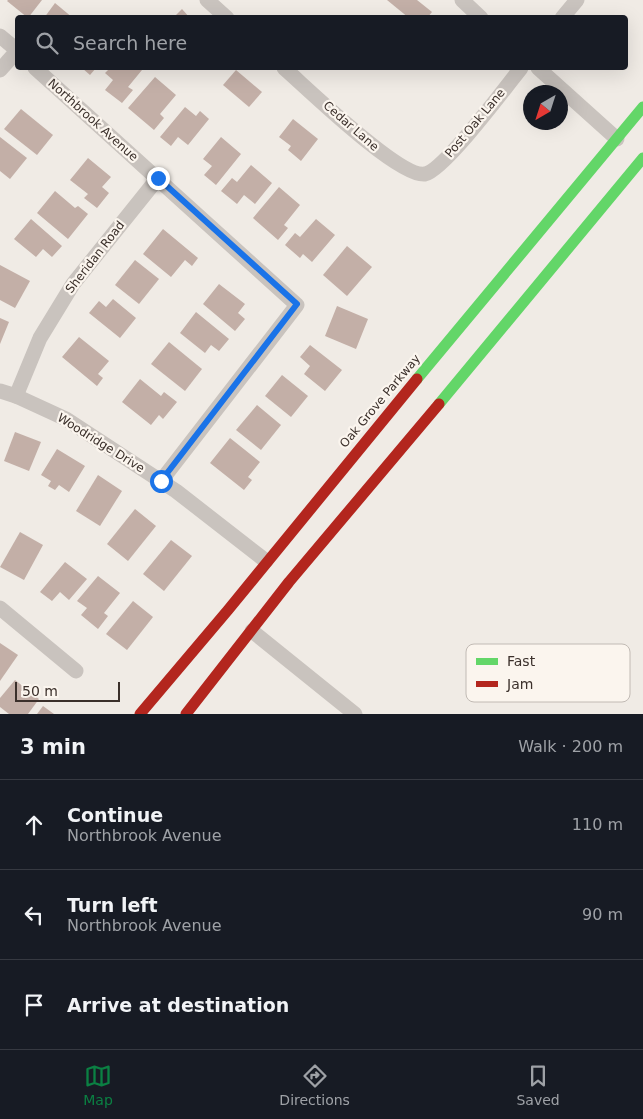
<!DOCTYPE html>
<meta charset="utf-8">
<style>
:root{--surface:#171b24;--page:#242831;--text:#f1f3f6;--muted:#9ea1a6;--line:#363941;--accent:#0b8043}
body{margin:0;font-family:"DejaVu Sans",sans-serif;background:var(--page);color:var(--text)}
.compass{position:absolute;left:523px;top:85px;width:45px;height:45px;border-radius:50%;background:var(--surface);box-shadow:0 5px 20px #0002;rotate:219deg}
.scale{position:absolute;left:15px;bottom:12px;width:105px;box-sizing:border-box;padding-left:5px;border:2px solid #3b302b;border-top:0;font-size:14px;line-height:18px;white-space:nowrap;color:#3b302b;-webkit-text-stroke:4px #fbf5ee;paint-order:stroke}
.stop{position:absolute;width:15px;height:15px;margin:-11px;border:4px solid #1a73e8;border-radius:50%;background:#fff}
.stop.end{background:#1a73e8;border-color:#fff;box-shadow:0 1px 5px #0008}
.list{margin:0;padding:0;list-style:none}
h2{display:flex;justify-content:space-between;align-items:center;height:65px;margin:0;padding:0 20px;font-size:21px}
h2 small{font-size:16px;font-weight:400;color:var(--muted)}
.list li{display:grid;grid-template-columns:32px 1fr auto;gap:15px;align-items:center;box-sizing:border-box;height:90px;padding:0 20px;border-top:1px solid var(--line)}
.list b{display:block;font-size:19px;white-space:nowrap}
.list p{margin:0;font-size:16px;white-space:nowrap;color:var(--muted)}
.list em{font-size:16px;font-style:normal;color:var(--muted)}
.icon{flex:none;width:28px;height:28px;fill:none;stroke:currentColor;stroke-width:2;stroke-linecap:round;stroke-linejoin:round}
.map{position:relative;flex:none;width:643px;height:714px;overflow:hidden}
.search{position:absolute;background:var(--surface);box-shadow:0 5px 20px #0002;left:15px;right:15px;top:15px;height:55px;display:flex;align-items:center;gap:12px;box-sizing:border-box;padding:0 18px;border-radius:5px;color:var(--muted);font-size:19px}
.sheet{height:335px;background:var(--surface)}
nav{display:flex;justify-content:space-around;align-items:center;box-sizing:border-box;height:70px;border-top:1px solid var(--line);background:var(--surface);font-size:14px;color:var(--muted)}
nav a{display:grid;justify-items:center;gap:2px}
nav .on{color:var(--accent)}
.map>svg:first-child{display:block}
.building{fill:#c3afa7}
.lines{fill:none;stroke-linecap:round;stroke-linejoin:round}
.street{stroke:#c9c3be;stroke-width:15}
.fast{stroke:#63d668;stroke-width:11}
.jam{stroke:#b3261e;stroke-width:11}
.route{stroke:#1a73e8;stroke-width:6}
.labels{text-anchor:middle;stroke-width:4.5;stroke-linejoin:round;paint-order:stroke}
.street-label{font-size:12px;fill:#3b302b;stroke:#fbf5ee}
.key{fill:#fbf5ee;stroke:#c1bab4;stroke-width:1}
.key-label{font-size:14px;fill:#3b302b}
</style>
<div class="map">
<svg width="643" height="714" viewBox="0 0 643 714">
<rect width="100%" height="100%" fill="#f0ebe5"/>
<g class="building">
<polygon points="8,0 42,0 28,18 7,1"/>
<polygon points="387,0 417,0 432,12 427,18 409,18"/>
<polygon points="55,3 73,18 44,18"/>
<polygon points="182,9 190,18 173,18"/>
<polygon points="82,68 96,68 90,75"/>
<polygon points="110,68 138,68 142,70 128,87 133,90 122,103 105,90 113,80 105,73"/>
<polygon points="236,70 262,92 249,107 223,85"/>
<polygon points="155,77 176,95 160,114 164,118 154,130 128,108"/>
<polygon points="185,107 196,116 200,111 209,119 188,145 178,137 171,146 160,137"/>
<polygon points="21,109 53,135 37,155 4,129"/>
<polygon points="293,119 318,139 301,161 288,150 291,146 279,137"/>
<polygon points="0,137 27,158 10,179 0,171"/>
<polygon points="221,137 241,154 216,185 204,175 212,166 203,159"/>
<polygon points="88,158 111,177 102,187 109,193 97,208 84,198 88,194 70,180"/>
<polygon points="251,165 272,183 255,204 244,195 237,204 221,191 232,178 237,182"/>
<polygon points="279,187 300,205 284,225 288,228 278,240 253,218"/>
<polygon points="55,191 75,208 78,206 88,214 68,239 37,213"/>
<polygon points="31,219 62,246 52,257 43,249 36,257 14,239"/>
<polygon points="316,219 335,235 312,262 303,254 300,258 285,245 295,233 300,237"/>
<polygon points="163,229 198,258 192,266 185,260 171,277 143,254"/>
<polygon points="347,246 372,267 347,296 323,275"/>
<polygon points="135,260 159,279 139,304 115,285"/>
<polygon points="0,265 30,281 15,308 0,300"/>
<polygon points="219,284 245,304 238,313 245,319 235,331 203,304"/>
<polygon points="113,299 136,318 120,338 89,313 99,301 106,307"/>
<polygon points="337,306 368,319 356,349 325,336"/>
<polygon points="196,312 229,339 219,351 211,345 205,353 180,333"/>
<polygon points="0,318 9,322 0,344"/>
<polygon points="79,337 109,361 98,374 103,378 97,386 62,357"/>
<polygon points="169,342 202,369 185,391 151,364"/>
<polygon points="310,345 342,370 325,391 304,374 310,366 300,357"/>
<polygon points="282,375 308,396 291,417 265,396"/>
<polygon points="140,379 161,396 164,392 177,402 163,419 159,415 151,425 122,402"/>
<polygon points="257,405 281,425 261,450 236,430"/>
<polygon points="15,432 41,442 29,471 4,461"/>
<polygon points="230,438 260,462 248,477 252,480 244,490 210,463"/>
<polygon points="57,449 85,466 69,492 59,485 55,490 48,486 51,481 41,475"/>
<polygon points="98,475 122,491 100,526 76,511"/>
<polygon points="135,509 156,526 128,561 107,544"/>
<polygon points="20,532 43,545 24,580 0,567"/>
<polygon points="171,540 192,556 164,591 143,574"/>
<polygon points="65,562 87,579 69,600 60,592 52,601 40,592"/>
<polygon points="98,576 120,593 104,613 108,616 98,629 81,615 87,608 77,601"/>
<polygon points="133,601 153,617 127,650 106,634"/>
<polygon points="0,643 18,655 0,681"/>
<polygon points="15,680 39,699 28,714 9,714 0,707 0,698"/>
<polygon points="43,706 54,714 37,714"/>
</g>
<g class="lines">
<g class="street">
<polyline points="207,0 227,18"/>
<polyline points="462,0 481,18"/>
<polyline points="562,18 577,0"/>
<polyline points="0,36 18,51"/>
<polyline points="35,68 297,305 161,481"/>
<path d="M284,68C306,87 399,178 425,174C444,170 506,87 521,68"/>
<polyline points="538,68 617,139"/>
<polyline points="0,70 17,51"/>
<polyline points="0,391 16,396 66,419 176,491 266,561"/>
<polyline points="16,396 40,338 73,284 158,178"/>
<polyline points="0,608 76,671"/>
<polyline points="252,631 355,714"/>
</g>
<g class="fast">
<polyline points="417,379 643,107"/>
<polyline points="439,404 643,158"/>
</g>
<g class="jam">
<polyline points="140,714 228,610 417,379"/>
<polyline points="186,714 289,582 439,404"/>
</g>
</g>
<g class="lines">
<polyline class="route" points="158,178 297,304 161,481"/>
</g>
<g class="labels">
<g class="street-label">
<text transform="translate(93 120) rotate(42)" y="4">Northbrook Avenue</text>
<text transform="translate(475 123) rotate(-50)" y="4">Post Oak Lane</text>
<text transform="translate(351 126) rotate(41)" y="4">Cedar Lane</text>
<text transform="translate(95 257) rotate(-52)" y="4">Sheridan Road</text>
<text transform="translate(380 401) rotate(-50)" y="4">Oak Grove Parkway</text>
<text transform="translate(101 443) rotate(32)" y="4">Woodridge Drive</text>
</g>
</g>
<rect x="466" y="644" width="164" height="58" rx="8" class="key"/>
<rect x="476" y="658" width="22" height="7" fill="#63d668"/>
<rect x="476" y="681" width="22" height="6" fill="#b3261e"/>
<g class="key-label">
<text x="507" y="666">Fast</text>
<text x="507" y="689">Jam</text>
</g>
</svg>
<svg class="compass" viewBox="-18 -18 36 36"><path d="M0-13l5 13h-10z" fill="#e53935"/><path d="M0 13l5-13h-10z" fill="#9ea1a6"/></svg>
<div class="scale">50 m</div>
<div class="stop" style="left:161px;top:481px"></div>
<div class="stop end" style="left:158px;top:178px"></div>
<div class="search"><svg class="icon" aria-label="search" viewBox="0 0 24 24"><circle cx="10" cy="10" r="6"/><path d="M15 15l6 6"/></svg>Search here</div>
</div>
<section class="sheet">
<h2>3 min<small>Walk · 200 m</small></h2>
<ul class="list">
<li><svg class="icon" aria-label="ahead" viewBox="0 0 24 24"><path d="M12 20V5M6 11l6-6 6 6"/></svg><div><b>Continue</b><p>Northbrook Avenue</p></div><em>110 m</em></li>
<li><svg class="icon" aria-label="left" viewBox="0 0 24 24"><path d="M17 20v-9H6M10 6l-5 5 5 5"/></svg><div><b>Turn left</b><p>Northbrook Avenue</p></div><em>90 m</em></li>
<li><svg class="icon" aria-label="arrive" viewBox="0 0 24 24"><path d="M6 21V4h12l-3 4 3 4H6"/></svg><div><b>Arrive at destination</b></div></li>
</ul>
</section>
<nav>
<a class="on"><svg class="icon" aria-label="map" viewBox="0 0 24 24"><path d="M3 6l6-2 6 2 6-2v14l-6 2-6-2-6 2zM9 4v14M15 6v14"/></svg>Map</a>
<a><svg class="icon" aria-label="directions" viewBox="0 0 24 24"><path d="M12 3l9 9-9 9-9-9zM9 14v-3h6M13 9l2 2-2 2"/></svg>Directions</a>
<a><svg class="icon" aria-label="saved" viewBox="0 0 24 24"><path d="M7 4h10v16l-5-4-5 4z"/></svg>Saved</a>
</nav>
